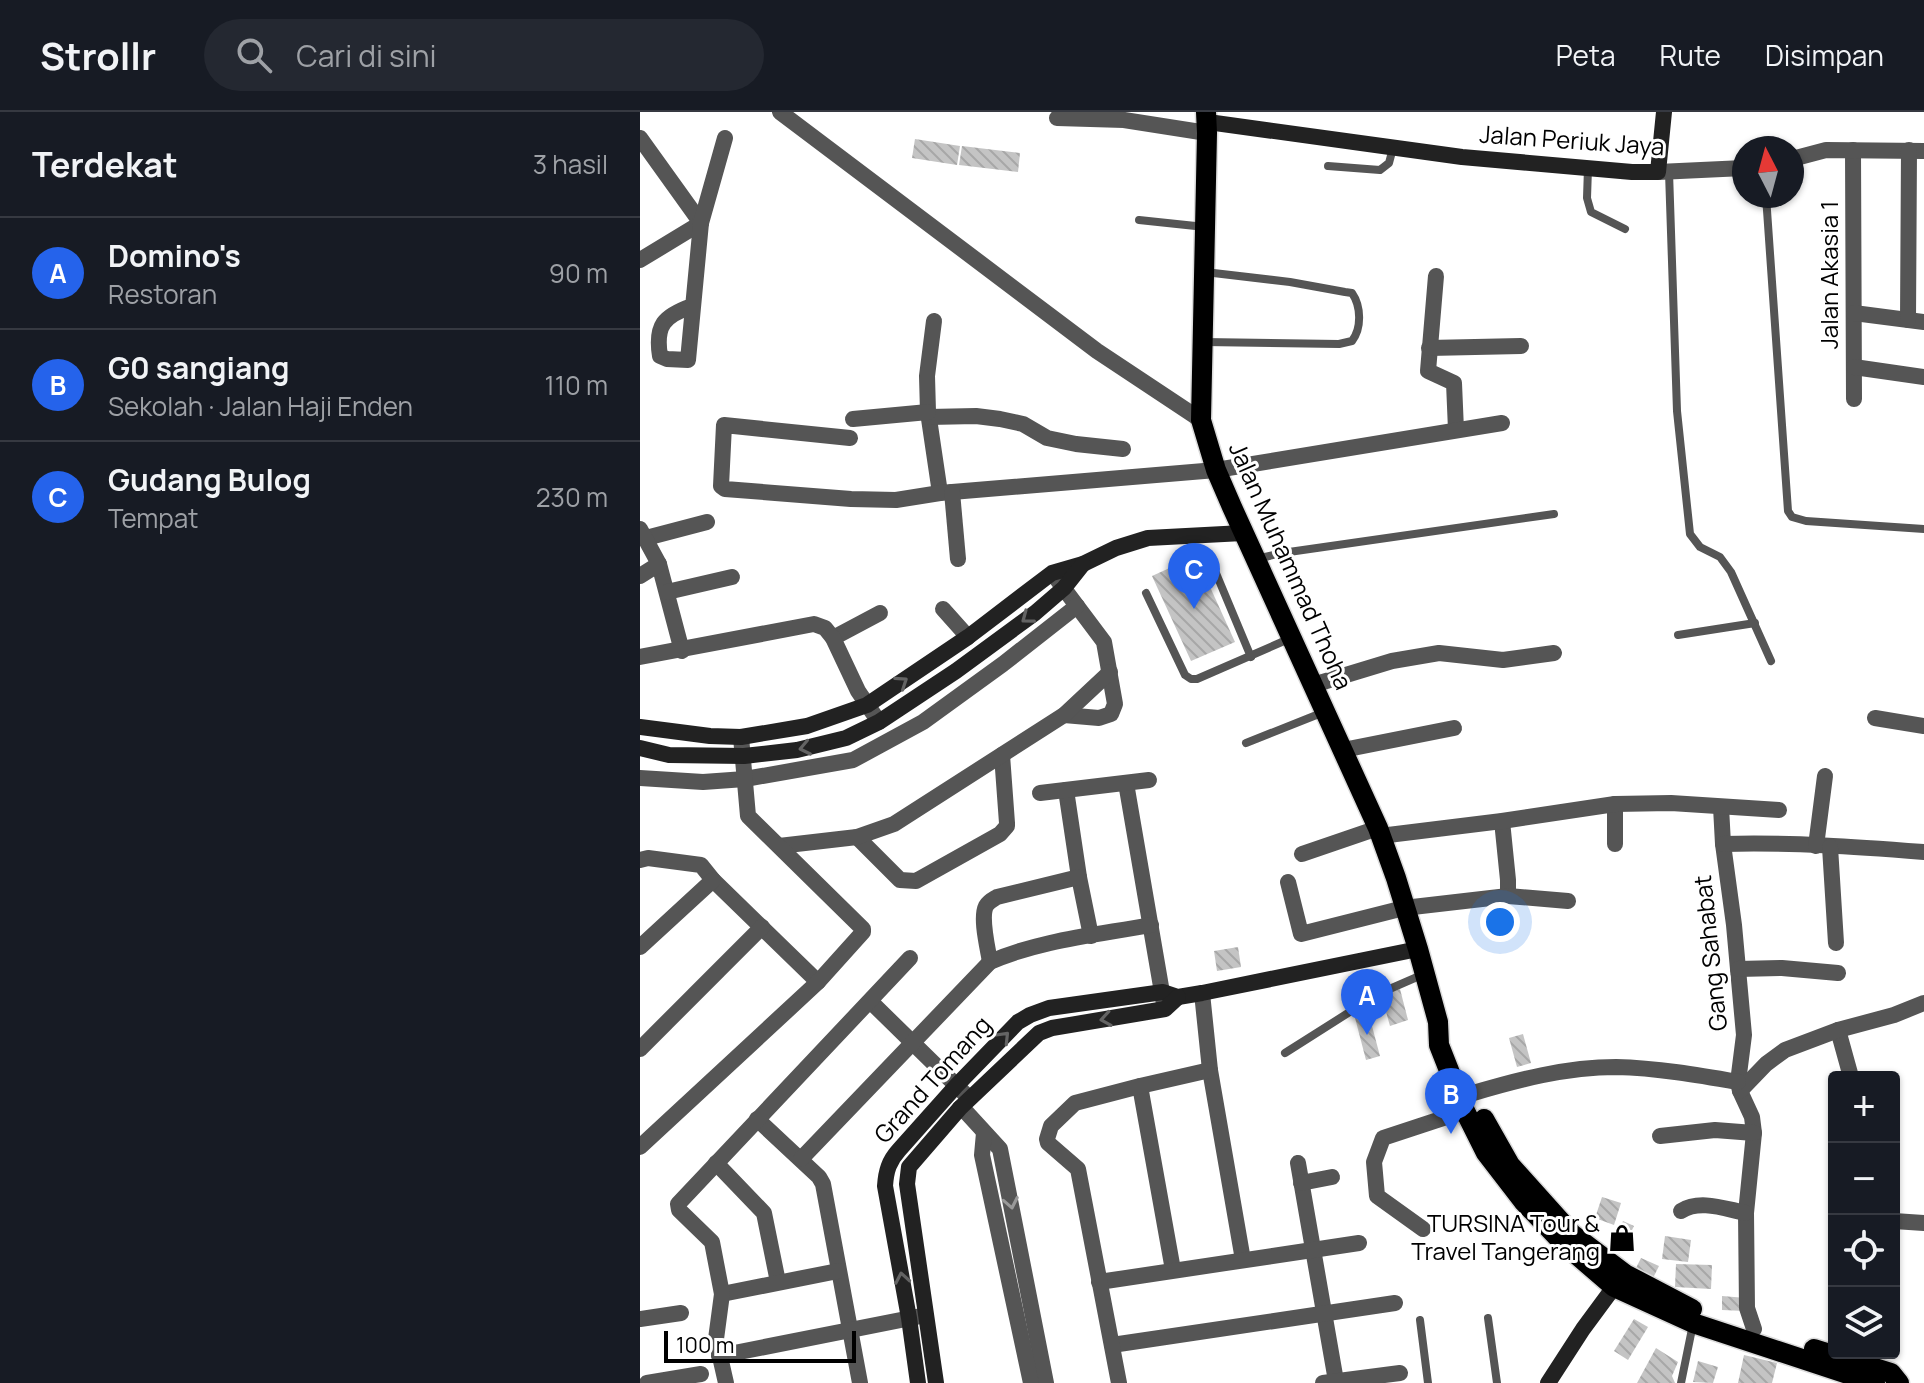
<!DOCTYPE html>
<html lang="id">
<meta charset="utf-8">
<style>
:root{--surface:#171b24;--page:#242831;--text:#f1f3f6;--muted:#9ea1a6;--line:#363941;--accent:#2563eb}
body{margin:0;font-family:Manrope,sans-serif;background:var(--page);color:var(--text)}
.controls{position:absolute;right:24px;bottom:24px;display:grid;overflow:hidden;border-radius:8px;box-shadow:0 2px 6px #0004}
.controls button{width:72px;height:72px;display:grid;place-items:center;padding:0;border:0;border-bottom:2px solid var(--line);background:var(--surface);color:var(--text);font:40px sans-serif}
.compass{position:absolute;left:1092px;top:24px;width:72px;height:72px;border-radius:50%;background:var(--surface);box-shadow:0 2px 6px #0004;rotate:354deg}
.scale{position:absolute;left:24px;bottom:20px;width:192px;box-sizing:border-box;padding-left:8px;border:4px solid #000;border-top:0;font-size:22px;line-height:28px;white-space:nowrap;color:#000;-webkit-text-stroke:6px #fff;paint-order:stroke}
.you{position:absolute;left:860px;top:810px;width:28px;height:28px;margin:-20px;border:6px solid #fff;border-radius:50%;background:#1a73e8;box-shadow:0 0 0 12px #1a73e833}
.badge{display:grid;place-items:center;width:52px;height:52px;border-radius:50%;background:var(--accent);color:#fff;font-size:26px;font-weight:700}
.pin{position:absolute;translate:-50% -66px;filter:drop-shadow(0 2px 4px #0008)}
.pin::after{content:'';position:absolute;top:42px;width:28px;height:24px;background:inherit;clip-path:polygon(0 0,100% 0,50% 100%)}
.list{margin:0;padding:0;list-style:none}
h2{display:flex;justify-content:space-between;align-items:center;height:104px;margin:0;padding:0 32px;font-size:34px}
h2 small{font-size:26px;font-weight:400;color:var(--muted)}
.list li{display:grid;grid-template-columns:52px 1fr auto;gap:24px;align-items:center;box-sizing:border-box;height:112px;padding:0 32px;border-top:2px solid var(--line)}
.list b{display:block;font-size:30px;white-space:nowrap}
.list p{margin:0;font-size:26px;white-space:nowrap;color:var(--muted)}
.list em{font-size:26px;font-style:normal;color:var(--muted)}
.icon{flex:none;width:44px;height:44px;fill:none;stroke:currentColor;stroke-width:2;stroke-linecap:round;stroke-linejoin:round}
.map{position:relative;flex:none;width:1284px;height:1271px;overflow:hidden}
header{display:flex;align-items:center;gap:48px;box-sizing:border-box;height:112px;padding:0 40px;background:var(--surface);border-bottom:2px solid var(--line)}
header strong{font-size:38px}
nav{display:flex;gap:44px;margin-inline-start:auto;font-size:28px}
.search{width:560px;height:72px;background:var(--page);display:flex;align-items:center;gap:20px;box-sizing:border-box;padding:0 28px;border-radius:44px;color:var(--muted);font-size:30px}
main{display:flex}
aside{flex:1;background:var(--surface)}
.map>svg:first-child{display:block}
.building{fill:url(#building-back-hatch)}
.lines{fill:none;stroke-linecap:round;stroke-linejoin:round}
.primary-casing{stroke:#dbdbdb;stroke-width:23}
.lane{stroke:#555;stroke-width:8}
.street{stroke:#555;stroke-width:16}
.secondary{stroke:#222;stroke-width:16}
.primary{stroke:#000;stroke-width:20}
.oneway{stroke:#646464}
.oneway2{stroke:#999}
.labels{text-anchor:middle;stroke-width:6;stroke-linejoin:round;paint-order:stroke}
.street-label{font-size:24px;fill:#000;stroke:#fff}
.poi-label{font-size:24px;fill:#000;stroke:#fff;text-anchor:end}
</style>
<header>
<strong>Strollr</strong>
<div class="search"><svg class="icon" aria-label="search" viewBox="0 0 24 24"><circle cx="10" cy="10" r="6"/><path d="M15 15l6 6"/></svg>Cari di sini</div>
<nav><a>Peta</a><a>Rute</a><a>Disimpan</a></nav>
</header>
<main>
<aside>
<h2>Terdekat<small>3 hasil</small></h2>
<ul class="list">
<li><span class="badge">A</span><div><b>Domino's</b><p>Restoran</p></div><em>90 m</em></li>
<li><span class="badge">B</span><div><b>G0 sangiang</b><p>Sekolah · Jalan Haji Enden</p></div><em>110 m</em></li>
<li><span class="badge">C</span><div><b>Gudang Bulog</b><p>Tempat</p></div><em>230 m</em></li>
</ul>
</aside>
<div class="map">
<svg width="1284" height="1271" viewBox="0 0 1284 1271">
<defs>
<pattern id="building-back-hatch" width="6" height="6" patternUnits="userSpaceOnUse" patternTransform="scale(2)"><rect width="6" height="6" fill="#c4c4c4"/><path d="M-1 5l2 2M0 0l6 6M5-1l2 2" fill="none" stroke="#a7a7a7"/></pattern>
</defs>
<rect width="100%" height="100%" fill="#fff"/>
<g class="building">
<polygon points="275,27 320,34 317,53 272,46"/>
<polygon points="322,34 380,41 378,60 319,53"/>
<polygon points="556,444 595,530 551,549 512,464"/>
<polygon points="598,835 601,855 577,859 574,839"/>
<polygon points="760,877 768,908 750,914 741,882"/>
<polygon points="728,899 740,944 726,948 714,902"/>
<polygon points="883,922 891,951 877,955 869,926"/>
<polygon points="962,1085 981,1091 974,1113 955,1106"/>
<polygon points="983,1109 994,1114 980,1142 969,1137"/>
<polygon points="1025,1124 1051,1128 1048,1150 1022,1147"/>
<polygon points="1001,1146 1019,1154 1012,1168 994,1160"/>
<polygon points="1036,1152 1072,1153 1071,1177 1035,1175"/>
<polygon points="1082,1184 1106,1186 1105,1199 1082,1198"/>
<polygon points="994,1207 1008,1215 988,1248 974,1239"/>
<polygon points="1016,1236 1038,1250 1032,1264 1035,1271 997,1271"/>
<polygon points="1104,1243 1137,1251 1132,1271 1098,1271"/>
<polygon points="1058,1249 1078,1255 1073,1271 1053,1270"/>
</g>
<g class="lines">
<g class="primary-casing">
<g id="primary">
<polyline points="566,0 567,21 561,308 576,358 592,395 738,716 756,766 778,837 798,910 799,933 825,999 846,1041 883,1089 923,1131 974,1175 1053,1211 1235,1271"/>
<polyline points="844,1007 870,1053 932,1122 985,1162 1052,1197"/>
<polyline points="1174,1237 1251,1261 1259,1271"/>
</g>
</g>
<g class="lane">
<polyline points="688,54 740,58 749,51 753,36"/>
<polyline points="948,56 947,86 951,100 985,117"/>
<polyline points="1029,60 1037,299 1050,422 1060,435 1080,445 1091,460 1131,549"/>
<polyline points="1126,84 1148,399 1152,405 1166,409 1284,417"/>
<polyline points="499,108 565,115"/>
<path d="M564,230L699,232L712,229C722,216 721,194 712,181L705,180L650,170L565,160"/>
<polyline points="616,447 642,441 914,402"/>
<polyline points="573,454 611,545"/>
<polyline points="506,481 545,563 551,567 557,567 651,526"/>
<polyline points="1038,523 1115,511"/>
<polyline points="606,631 684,600"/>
<polyline points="645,941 738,882 784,862"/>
<polyline points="848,1206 857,1271"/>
<polyline points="780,1208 788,1271"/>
<polyline points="1041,1271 1053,1212"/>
</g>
<g class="street">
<polyline points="140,0 457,239 561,308"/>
<polyline points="417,6 484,8 567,21"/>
<polyline points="0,26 61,111"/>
<polyline points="1213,38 1214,287"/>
<polyline points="1152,47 1186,38 1284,39"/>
<polyline points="1018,60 1104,56"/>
<polyline points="0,148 61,111"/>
<polyline points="796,164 788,259 814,271 816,318"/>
<path d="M52,194C24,204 15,213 20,244L27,247L48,248L61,111L85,26"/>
<polyline points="1214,201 1284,210"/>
<polyline points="1268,208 1269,38"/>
<polyline points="294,209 287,264 288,300 300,381"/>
<polyline points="789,236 881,234"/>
<polyline points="1214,255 1284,265"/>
<polyline points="289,305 336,304 360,307 383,312 407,326 436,332 483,337"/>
<polyline points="213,307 288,300"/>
<polyline points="210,326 84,313 81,374 85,377 211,387 256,388 300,381 576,358 862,311"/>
<polyline points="312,380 318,447"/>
<polyline points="6,426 67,410"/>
<polyline points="19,452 42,539"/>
<polyline points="0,464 19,452 0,417"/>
<polyline points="416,466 464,530 475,592 471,602 459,606 424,603"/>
<polyline points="27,480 92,465"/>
<polyline points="303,497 328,525"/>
<polyline points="193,526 240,501"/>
<polyline points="0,545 174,512 185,516 193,526 218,579 239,610"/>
<polyline points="673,573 752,549 799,541 863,548 914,541"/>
<polyline points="1235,606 1284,614"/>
<polyline points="703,638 814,616"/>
<polyline points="0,666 63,670 105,667 213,648 283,610 363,552 437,494"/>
<polyline points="486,671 524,892"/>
<polyline points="426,678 439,765 451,824"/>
<polyline points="400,681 509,668"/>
<polyline points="975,692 975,732"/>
<polyline points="1081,695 1083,732 1094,813 1104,923 1098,970 1100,979 1112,1005 1114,1021 1106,1101 1107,1196 1114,1217"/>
<polyline points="862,709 868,768 868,784"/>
<polyline points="740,724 862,709 975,692 1031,691 1139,698"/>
<polyline points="217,725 260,768 276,769 360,722 367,714 367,711 362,643"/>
<path d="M1083,732C1150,730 1218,735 1284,740"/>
<polyline points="139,734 217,725 254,712 424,603 470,560"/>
<polyline points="1176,734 1185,664"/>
<polyline points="1190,735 1196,831"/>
<polyline points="662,742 738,716"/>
<polyline points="0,748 8,746 61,753 73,768 178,870"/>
<polyline points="648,770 661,822 764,796 868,784 928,789"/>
<polyline points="0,835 73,768"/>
<path d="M350,850C348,837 340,806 346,794C349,789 352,788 357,785L439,765"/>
<polyline points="1098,857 1142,856 1198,861"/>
<polyline points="562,881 570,958 603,1148"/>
<polyline points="230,889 326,983"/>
<polyline points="1198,918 1211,965"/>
<polyline points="0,937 122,815"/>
<polyline points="500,974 533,1158"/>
<polyline points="1100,979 1126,952 1145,938 1198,918 1254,903 1284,891"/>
<path d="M830,982C877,968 926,955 976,955C1017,956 1058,963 1098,970"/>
<polyline points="320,996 327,1001 360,1037 406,1271"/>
<polyline points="117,1007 179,1065 183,1072 220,1271"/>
<polyline points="344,1021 342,1043 391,1271"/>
<polyline points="1020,1024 1075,1018 1114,1021"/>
<polyline points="0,1035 178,870 223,820 223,817 108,704 101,625"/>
<path d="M161,1047L350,850C400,828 457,823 511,813"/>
<polyline points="76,1051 124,1101 138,1170"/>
<polyline points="658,1051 696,1269"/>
<polyline points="661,1071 692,1065"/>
<path d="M1041,1099C1060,1087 1085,1097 1106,1101"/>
<polyline points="1254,1109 1284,1111"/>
<polyline points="783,1117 737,1084 734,1050 743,1026 825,999"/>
<polyline points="459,1170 719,1131"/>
<polyline points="82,1182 198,1159"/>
<polyline points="0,1207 41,1201"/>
<polyline points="472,1233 755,1191"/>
<polyline points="79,1244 281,1204"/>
<polyline points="7,1271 61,1262"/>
<polyline points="86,1271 76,1227 82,1182 72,1130 39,1098 38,1092 270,846"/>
<polyline points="479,1271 438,1057 408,1031 407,1027 411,1014 435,991 500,974 570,958"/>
<polyline points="683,1271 760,1261"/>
</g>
<g class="secondary">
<polyline points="568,10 822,45 992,60 1018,60 1024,0"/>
<polyline points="0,615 70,624 101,625 167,614 227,593 328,525 412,461 443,452 476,436 508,426 603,421"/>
<polyline points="0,636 29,643 104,644 157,638 206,626 239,610 316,559 395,501 424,476 443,452"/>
<path d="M278,1271L269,1206L245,1074C246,1059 249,1049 259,1038L316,974L378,910L390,903L409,896L523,880L538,885L562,881L778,837"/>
<polyline points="296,1271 267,1072 269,1055 320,996 399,921 412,916 525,897 538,885"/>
<polyline points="908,1271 943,1217 974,1175"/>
</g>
<use href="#primary" class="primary"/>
</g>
<defs><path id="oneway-chevron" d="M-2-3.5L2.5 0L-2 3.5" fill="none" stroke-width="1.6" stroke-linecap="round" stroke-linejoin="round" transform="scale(2)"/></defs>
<g class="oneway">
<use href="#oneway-chevron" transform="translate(387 506) rotate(143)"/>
<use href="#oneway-chevron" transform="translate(262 570) rotate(-34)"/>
<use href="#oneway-chevron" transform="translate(165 636) rotate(168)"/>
<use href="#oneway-chevron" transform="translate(466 907) rotate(171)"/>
<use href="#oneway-chevron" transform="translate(364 925) rotate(-46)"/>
<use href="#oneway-chevron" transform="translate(262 1166) rotate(-100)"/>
</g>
<use class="oneway2" href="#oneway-chevron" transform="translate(371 1091) rotate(79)"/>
<defs>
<g id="shop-bare" transform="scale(2.16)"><path d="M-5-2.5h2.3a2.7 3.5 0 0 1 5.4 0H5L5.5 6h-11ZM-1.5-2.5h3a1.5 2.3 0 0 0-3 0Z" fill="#000" stroke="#fff" stroke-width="2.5" paint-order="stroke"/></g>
</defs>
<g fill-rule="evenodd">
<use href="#shop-bare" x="982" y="1126"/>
</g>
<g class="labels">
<g class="street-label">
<text transform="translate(932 29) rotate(4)" y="8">Jalan Periuk Jaya</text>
<text transform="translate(1190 163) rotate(-90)" y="8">Jalan Akasia 1</text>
<text transform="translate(650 454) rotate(66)" y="8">Jalan Muhammad Thoha</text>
<text transform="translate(1071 841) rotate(-96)" y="8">Gang Sahabat</text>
<text transform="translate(293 968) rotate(-48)" y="8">Grand Tomang</text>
</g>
<g class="poi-label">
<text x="960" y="1120">TURSINA Tour &amp;<tspan x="960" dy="28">Travel Tangerang</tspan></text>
</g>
</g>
</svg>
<div class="controls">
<button>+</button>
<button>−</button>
<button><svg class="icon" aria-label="locate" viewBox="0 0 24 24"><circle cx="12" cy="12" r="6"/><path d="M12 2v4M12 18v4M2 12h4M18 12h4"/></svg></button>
<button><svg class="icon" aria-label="layers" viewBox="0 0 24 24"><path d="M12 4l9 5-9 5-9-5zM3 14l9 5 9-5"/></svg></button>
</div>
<svg class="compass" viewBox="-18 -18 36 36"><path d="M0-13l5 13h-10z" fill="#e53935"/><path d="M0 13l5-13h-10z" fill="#9ea1a6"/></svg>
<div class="scale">100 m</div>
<div class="you"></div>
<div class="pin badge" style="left:727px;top:923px">A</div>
<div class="pin badge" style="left:811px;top:1022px">B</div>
<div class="pin badge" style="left:554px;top:497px">C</div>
</div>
</main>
